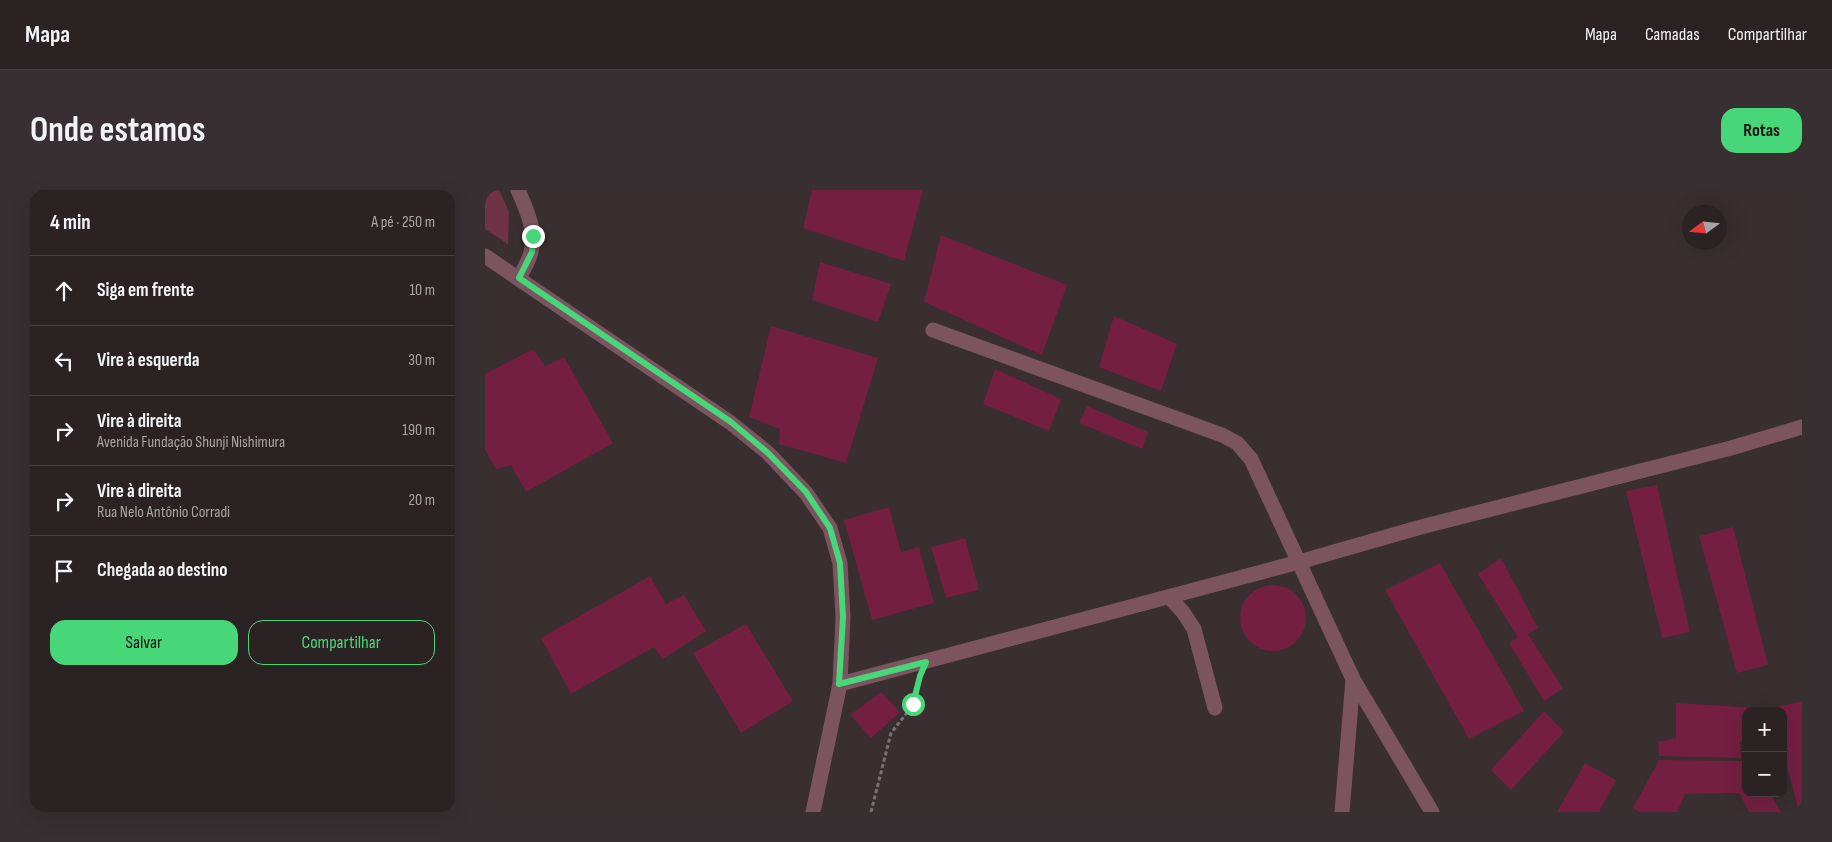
<!DOCTYPE html>
<html lang="pt">
<meta charset="utf-8">
<style>
:root{--surface:#2b2224;--page:#372f31;--text:#f1f3f6;--muted:#a6a4a6;--line:#473f41;--accent:#47d779}
body{margin:0;font-family:"Sofia Sans Condensed",sans-serif;background:var(--page);color:var(--text)}
.controls{position:absolute;right:15px;bottom:15px;display:grid;overflow:hidden;border-radius:10px;box-shadow:0 5px 20px #0002}
.controls button{width:45px;height:45px;display:grid;place-items:center;padding:0;border:0;border-bottom:1px solid var(--line);background:var(--surface);color:var(--text);font:25px sans-serif}
.compass{position:absolute;left:1197px;top:15px;width:45px;height:45px;border-radius:50%;background:var(--surface);box-shadow:0 5px 20px #0002;rotate:255deg}
.stop{position:absolute;width:15px;height:15px;margin:-11px;border:4px solid #47d779;border-radius:50%;background:#fff}
.stop.end{background:#47d779;border-color:#fff;box-shadow:0 1px 5px #0008}
.list{margin:0;padding:0;list-style:none}
h2{display:flex;justify-content:space-between;align-items:center;height:65px;margin:0;padding:0 20px;font-size:21px}
h2 small{font-size:16px;font-weight:400;color:var(--muted)}
.list li{display:grid;grid-template-columns:32px 1fr auto;gap:15px;align-items:center;box-sizing:border-box;height:70px;padding:0 20px;border-top:1px solid var(--line)}
.list b{display:block;font-size:19px;white-space:nowrap}
.list p{margin:0;font-size:16px;white-space:nowrap;color:var(--muted)}
.list em{font-size:16px;font-style:normal;color:var(--muted)}
.actions{display:flex;gap:10px;padding:15px 20px}
.actions a{flex:1;padding:11px 0;border:1px solid var(--accent);border-radius:15px;text-align:center;font-size:18px;color:var(--accent)}
.actions .main{background:var(--accent);color:#111}
.icon{flex:none;width:28px;height:28px;fill:none;stroke:currentColor;stroke-width:2;stroke-linecap:round;stroke-linejoin:round}
.map{position:relative;flex:none;width:1317px;height:622px;overflow:hidden;border-radius:15px}
header{display:flex;align-items:center;gap:30px;box-sizing:border-box;height:70px;padding:0 25px;background:var(--surface);border-bottom:1px solid var(--line)}
header strong{font-size:24px}
nav{display:flex;gap:28px;margin-inline-start:auto;font-size:18px}
.intro{display:flex;align-items:center;justify-content:space-between;box-sizing:border-box;height:120px;padding:0 30px}
h1{margin:0;font-size:35px}
.button{padding:12px 22px;border-radius:15px;background:var(--accent);color:#111;font-size:18px;font-weight:700}
main{display:flex;gap:30px;padding:0 30px}
aside{flex:1;background:var(--surface);border-radius:15px;box-shadow:0 5px 20px #0002}
.map>svg:first-child{display:block}
.green{fill:#6f3246}
.building{fill:#741f40}
.lines{fill:none;stroke-linecap:round;stroke-linejoin:round}
.path{stroke:#7a7072;stroke-width:3;stroke-dasharray:4 2.5;stroke-linecap:butt}
.minor{stroke:#7c545f;stroke-width:15}
.route{stroke:#47d779;stroke-width:6}
</style>
<header>
<strong>Mapa</strong>
<nav><a>Mapa</a><a>Camadas</a><a>Compartilhar</a></nav>
</header>
<div class="intro"><h1>Onde estamos</h1><a class="button">Rotas</a></div>
<main>
<aside>
<h2>4 min<small>A pé · 250 m</small></h2>
<ul class="list">
<li><svg class="icon" aria-label="ahead" viewBox="0 0 24 24"><path d="M12 20V5M6 11l6-6 6 6"/></svg><div><b>Siga em frente</b></div><em>10 m</em></li>
<li><svg class="icon" aria-label="left" viewBox="0 0 24 24"><path d="M17 20v-9H6M10 6l-5 5 5 5"/></svg><div><b>Vire à esquerda</b></div><em>30 m</em></li>
<li><svg class="icon" aria-label="right" viewBox="0 0 24 24"><path d="M7 20v-9h11M14 6l5 5-5 5"/></svg><div><b>Vire à direita</b><p>Avenida Fundação Shunji Nishimura</p></div><em>190 m</em></li>
<li><svg class="icon" aria-label="right" viewBox="0 0 24 24"><path d="M7 20v-9h11M14 6l5 5-5 5"/></svg><div><b>Vire à direita</b><p>Rua Nelo Antônio Corradi</p></div><em>20 m</em></li>
<li><svg class="icon" aria-label="arrive" viewBox="0 0 24 24"><path d="M6 21V4h12l-3 4 3 4H6"/></svg><div><b>Chegada ao destino</b></div></li>
</ul>
<div class="actions"><a class="main">Salvar</a><a>Compartilhar</a></div>
</aside>
<div class="map">
<svg width="1317" height="622" viewBox="0 0 1317 622">
<rect width="100%" height="100%" fill="#392e30"/>
<polygon class="green" points="0,0 14,0 24,22 23,54 0,39"/>
<g class="building">
<polygon points="327,0 438,0 419,71 318,38"/>
<polygon points="456,45 582,95 557,165 439,112"/>
<polygon points="335,72 406,94 393,132 327,110"/>
<polygon points="629,126 692,154 676,201 614,177"/>
<polygon points="286,136 393,168 361,273 294,254 295,239 264,227"/>
<polygon points="48,159 60,176 79,167 128,253 41,302 26,275 11,279 0,260 0,184"/>
<polygon points="510,179 576,209 564,241 498,214"/>
<polygon points="602,216 663,242 657,259 594,233"/>
<polygon points="1172,295 1205,442 1177,448 1141,301"/>
<polygon points="404,317 416,362 434,357 449,413 387,430 359,330"/>
<polygon points="1248,337 1283,475 1252,483 1214,346"/>
<polygon points="480,348 494,400 461,408 446,357"/>
<polygon points="1016,368 1053,438 1043,444 1078,498 1059,511 1024,453 1033,447 993,384"/>
<polygon points="955,373 1039,521 984,549 900,400"/>
<polygon points="165,386 181,414 199,405 221,441 178,469 169,457 86,504 56,448"/>
<circle cx="788" cy="428" r="33"/>
<polygon points="261,434 308,511 256,543 208,463"/>
<polygon points="396,502 415,522 386,548 365,525"/>
<polygon points="1317,511 1317,622 1314,622 1298,560 1298,521 1289,521 1288,518"/>
<polygon points="1191,513 1274,518 1274,521 1261,521 1261,553 1255,552 1256,568 1174,566 1173,552 1191,548"/>
<polygon points="1059,521 1079,542 1026,600 1006,580"/>
<polygon points="1174,570 1261,571 1261,603 1285,603 1296,622 1264,622 1254,603 1200,604 1192,622 1155,622 1148,618"/>
<polygon points="1100,573 1131,590 1114,622 1072,622"/>
</g>
<g class="lines">
<polyline class="path" points="386,622 406,543 429,514 434,489"/>
<g class="minor">
<path d="M33,0C41,18 52,42 46,62C44,71 38,80 34,88"/>
<polyline points="0,66 246,233 283,263 321,303 345,338 355,373 358,427 355,494 328,622"/>
<polyline points="448,140 737,245 752,253 766,269 868,489 947,622"/>
<polyline points="684,407 698,422 709,439 730,518"/>
<polyline points="355,494 814,372 936,337 1246,258 1317,237"/>
<polyline points="857,622 868,489"/>
</g>
</g>
<g class="lines">
<polyline class="route" points="48,46 47,62 34,88 246,232 283,263 321,302 345,338 355,373 358,427 354,494 441,472 435,486 428,514"/>
</g>
</svg>
<div class="controls">
<button>+</button>
<button>−</button>
</div>
<svg class="compass" viewBox="-18 -18 36 36"><path d="M0-13l5 13h-10z" fill="#e53935"/><path d="M0 13l5-13h-10z" fill="#a6a4a6"/></svg>
<div class="stop" style="left:428px;top:514px"></div>
<div class="stop end" style="left:48px;top:46px"></div>
</div>
</main>
